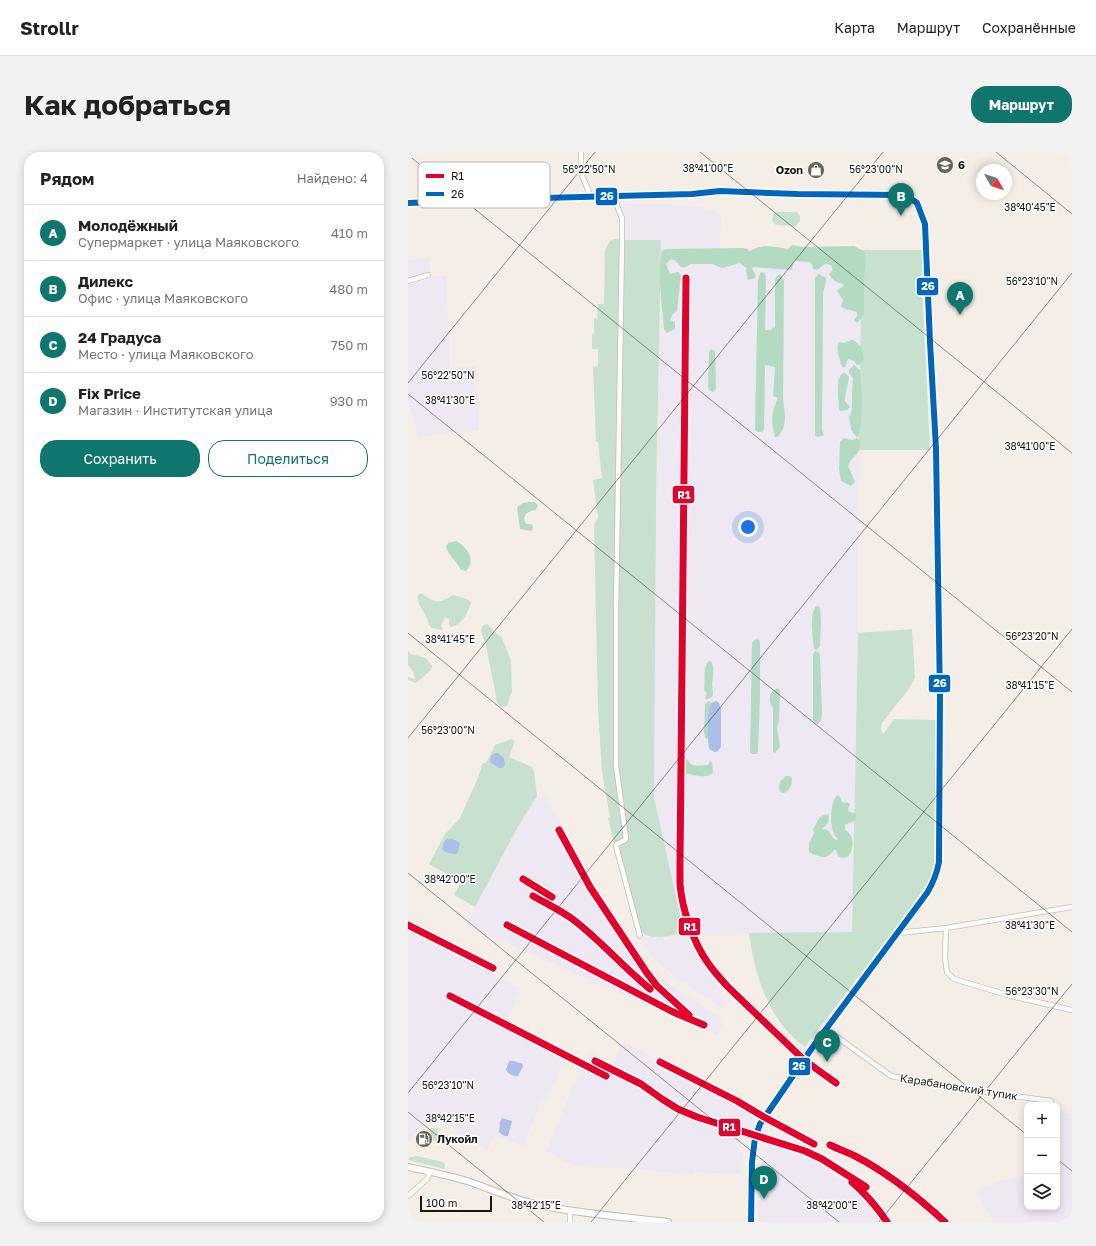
<!DOCTYPE html>
<html lang="ru">
<meta charset="utf-8">
<style>
:root{--surface:#fff;--page:#f2f2f2;--text:#222;--muted:#767676;--line:#e0e0e0;--accent:#0f766e}
body{margin:0;font-family:"Golos Text",sans-serif;background:var(--page);color:var(--text)}
.controls{position:absolute;right:12px;bottom:12px;display:grid;overflow:hidden;border-radius:8px;box-shadow:0 2px 10px #0003}
.controls button{width:36px;height:36px;display:grid;place-items:center;padding:0;border:0;border-bottom:1px solid var(--line);background:var(--surface);color:var(--text);font:20px sans-serif}
.compass{position:absolute;left:568px;top:12px;width:36px;height:36px;border-radius:50%;background:var(--surface);box-shadow:0 2px 10px #0003;rotate:129deg}
.scale{position:absolute;left:12px;bottom:10px;width:72px;box-sizing:border-box;padding-left:4px;border:2px solid #1a1611;border-top:0;font-size:11px;line-height:14px;white-space:nowrap;color:#1a1611;-webkit-text-stroke:3px #fff;paint-order:stroke}
.you{position:absolute;left:340px;top:375px;width:14px;height:14px;margin:-10px;border:3px solid #fff;border-radius:50%;background:#1a73e8;box-shadow:0 0 0 6px #1a73e833}
.badge{display:grid;place-items:center;width:26px;height:26px;border-radius:50%;background:var(--accent);color:#fff;font-size:13px;font-weight:700}
.pin{position:absolute;translate:-50% -33px;filter:drop-shadow(0 1px 2px #0008)}
.pin::after{content:'';position:absolute;top:21px;width:14px;height:12px;background:inherit;clip-path:polygon(0 0,100% 0,50% 100%)}
.list{margin:0;padding:0;list-style:none}
h2{display:flex;justify-content:space-between;align-items:center;height:52px;margin:0;padding:0 16px;font-size:17px}
h2 small{font-size:13px;font-weight:400;color:var(--muted)}
.list li{display:grid;grid-template-columns:26px 1fr auto;gap:12px;align-items:center;box-sizing:border-box;height:56px;padding:0 16px;border-top:1px solid var(--line)}
.list b{display:block;font-size:15px;white-space:nowrap}
.list p{margin:0;font-size:13px;white-space:nowrap;color:var(--muted)}
.list em{font-size:13px;font-style:normal;color:var(--muted)}
.actions{display:flex;gap:8px;padding:12px 16px}
.actions a{flex:1;padding:9px 0;border:1px solid var(--accent);border-radius:16px;text-align:center;font-size:14px;color:var(--accent)}
.actions .main{background:var(--accent);color:#fff}
.icon{flex:none;width:22px;height:22px;fill:none;stroke:currentColor;stroke-width:2;stroke-linecap:round;stroke-linejoin:round}
.map{position:relative;flex:none;width:664px;height:1070px;overflow:hidden;border-radius:16px}
header{display:flex;align-items:center;gap:24px;box-sizing:border-box;height:56px;padding:0 20px;background:var(--surface);border-bottom:1px solid var(--line)}
header strong{font-size:19px}
nav{display:flex;gap:22px;margin-inline-start:auto;font-size:14px}
.intro{display:flex;align-items:center;justify-content:space-between;box-sizing:border-box;height:96px;padding:0 24px}
h1{margin:0;font-size:28px}
.button{padding:10px 18px;border-radius:16px;background:var(--accent);color:#fff;font-size:14px;font-weight:700}
main{display:flex;gap:24px;padding:0 24px}
aside{flex:1;background:var(--surface);border-radius:16px;box-shadow:0 2px 10px #0003}
.map>svg:first-child{display:block}
.industrial{fill:#ede8f1}
.green{fill:#c7e1ce}
.forest{fill:#b3dbc2}
.water{fill:#abbfe8}
.lines{fill:none;stroke-linecap:round;stroke-linejoin:round}
.street-casing{stroke:#c3beb8;stroke-width:6}
.secondary-casing{stroke:#c3beb8;stroke-width:8}
.street{stroke:#fefcfb;stroke-width:4.5}
.secondary{stroke:#fefcfb;stroke-width:6}
.bus-1-casing{stroke:#fff;stroke-width:9}
.bus-1{stroke:#0065bd;stroke-width:6}
.rail-1-casing{stroke:#fff;stroke-width:10}
.rail-1{stroke:#e4002b;stroke-width:7}
.ticks{fill:none;stroke:#1a1611;stroke-width:1;stroke-opacity:0.45}
.labels{text-anchor:middle;stroke-width:3;stroke-linejoin:round;paint-order:stroke}
.poi-label{font-size:11px;font-weight:bold;fill:#1a1611;stroke:#fff;text-anchor:start}
.street-label{font-size:11px;fill:#1a1611;stroke:#fff}
.key{fill:#fff;stroke:#bab9b8;stroke-width:1}
.key-label{font-size:11px;fill:#1a1611}
.ticks-label{font-size:10px;text-anchor:middle;fill:#1a1611;stroke:#fff;stroke-width:3;stroke-linejoin:round;paint-order:stroke}
.line-badge{stroke:#fff;stroke-width:1.5}
.badge-label{font-size:11px;text-anchor:middle;font-weight:bold;fill:#fff}
</style>
<header>
<strong>Strollr</strong>
<nav><a>Карта</a><a>Маршрут</a><a>Сохранённые</a></nav>
</header>
<div class="intro"><h1>Как добраться</h1><a class="button">Маршрут</a></div>
<main>
<aside>
<h2>Рядом<small>Найдено: 4</small></h2>
<ul class="list">
<li><span class="badge">A</span><div><b>Молодёжный</b><p>Супермаркет · улица Маяковского</p></div><em>410 m</em></li>
<li><span class="badge">B</span><div><b>Дилекс</b><p>Офис · улица Маяковского</p></div><em>480 m</em></li>
<li><span class="badge">C</span><div><b>24 Градуса</b><p>Место · улица Маяковского</p></div><em>750 m</em></li>
<li><span class="badge">D</span><div><b>Fix Price</b><p>Магазин · Институтская улица</p></div><em>930 m</em></li>
</ul>
<div class="actions"><a class="main">Сохранить</a><a>Поделиться</a></div>
</aside>
<div class="map">
<svg width="664" height="1070" viewBox="0 0 664 1070">
<rect width="100%" height="100%" fill="#f5eee7"/>
<g class="industrial">
<polygon points="215,52 261,52 293,55 313,62 312,96 454,98 450,371 450,481 444,780 282,783 318,850 313,856 274,829 254,814 247,807 233,789 235,782 237,784 247,786 276,781 246,646 248,349 252,88 220,88 217,86"/>
<polygon points="22,106 22,125 38,124 42,216 68,214 71,278 11,285 0,248 0,108"/>
<polygon points="129,644 138,645 206,768 222,793 243,817 266,836 312,866 314,874 310,884 58,773 111,673"/>
<polygon points="0,779 19,790 57,807 113,837 99,869 158,900 160,899 139,948 133,950 115,994 86,982 80,998 38,972 18,967 0,991"/>
<polygon points="216,890 242,904 241,907 348,964 343,979 335,977 330,999 335,1000 332,1022 286,1020 285,1023 217,1016 164,1013 139,999 162,942 181,900 204,912"/>
<polygon points="649,958 664,962 664,1070 586,1070 568,1041 576,1035 593,1029 619,1023 619,1055 649,1055"/>
<polygon points="360,990 390,1000 422,1015 421,1020 443,1033 454,1043 463,1052 476,1070 350,1070 351,1022 354,1007"/>
</g>
<g class="green">
<path d="M368,60H389L392,64V69L389,73L386,74L368,73C363,70 363,64 368,60Z"/>
<path d="M206,87L220,88H253L248,349L246,646L276,781C262,783 242,791 232,778L211,697L206,691L200,666L202,665L194,620L190,556L186,373L190,365L185,328L194,326L190,290H188L185,215L190,214V197H184V182L186,181V166H189L190,152H196L197,98L202,89Z"/>
<polygon points="454,98 514,98 515,154 522,298 451,298"/>
<path d="M13,441C28,451 29,453 45,443L61,448L63,451C59,462 55,472 43,475L41,473V467L37,466L33,473L35,477L33,478L24,476L21,473L19,466L11,452L9,444Z"/>
<polygon points="79,472 94,486 103,508 104,539 99,554 92,555 89,550 78,493 73,479 74,474"/>
<path d="M504,477L507,526L500,538L474,571L473,577L475,582L486,567L528,568L526,715L522,728L486,778L397,895C360,869 347,823 341,781L444,780L450,481Z"/>
<polygon points="0,499 3,502 18,506 24,514 23,518 8,531 0,528 0,525 7,527 6,521 0,513"/>
<polygon points="103,587 107,589 101,605 124,615 126,619 129,644 111,673 67,755 46,743 53,730 21,712 37,682 52,666 69,628 75,611 78,611 87,593"/>
<polygon points="24,976 33,977 32,978 30,977 28,979 40,991 43,987 44,991 43,992 23,988 15,979"/>
<polygon points="8,1004 35,1010 37,1012 37,1015 36,1017 0,1008 1,1006"/>
</g>
<g class="forest">
<path d="M384,93L394,95L446,94L456,99L458,107L456,125V162L452,168L449,171L446,168L449,164V160L437,157L433,154L435,148L429,139L435,134L436,132C429,131 425,129 421,122L425,118L423,113L417,112L409,118L405,117L404,112L402,110L386,109L384,117L382,118L345,115L344,117L348,123L347,126L340,128L338,118V116L332,111L314,116L304,112H283L278,115H273L268,109L263,107L258,112L262,122L270,120L273,123L269,159L264,163L262,168L267,170V177L259,181L256,177C254,151 249,124 254,99L258,97L334,96L340,97L341,100C350,91 368,95 380,97Z"/>
<path d="M354,120L357,121L358,128L357,178H362L367,175V129L368,125L372,122L374,124L376,129L375,247C377,260 380,276 369,285H367C363,269 363,261 370,246L365,244L367,217V215L357,213L356,277L354,280H350L347,278L350,128L352,121Z"/>
<polygon points="411,122 418,126 418,129 415,141 414,278 416,283 410,285 407,284 407,126"/>
<path d="M443,188H446L454,196L456,207L452,212L449,213L446,209L440,207L437,215H434C432,206 427,198 431,190L436,191Z"/>
<polygon points="303,197 307,199 308,237 305,240 302,239 300,236 301,200"/>
<path d="M446,213L452,218C454,240 455,262 451,284L449,285L446,282L443,277L441,265L444,258V243L445,226L441,221V218Z"/>
<path d="M435,221H437L441,225C440,234 437,240 437,249L442,255L439,258L432,259L431,257C431,248 427,226 435,221Z"/>
<path d="M436,286L444,288L449,286L452,288C454,303 444,303 440,314L447,330L443,334L433,329L431,317L432,290Z"/>
<path d="M121,350H126L130,353L128,358C122,359 118,360 116,366L118,372H123L125,374L124,379L112,377L109,355L115,351Z"/>
<path d="M48,389C59,395 69,408 58,419L53,418C49,409 40,404 38,394L40,391Z"/>
<path d="M408,454H410L412,455L413,470L412,494C410,497 409,498 406,497C405,486 401,463 408,454Z"/>
<polygon points="348,487 351,488 352,491 352,546 350,600 349,602 344,602 342,600 344,491"/>
<polygon points="407,499 411,500 412,505 414,561 413,568 410,572 408,572 405,569 405,502"/>
<path d="M301,509H303C307,516 305,524 304,532C304,536 305,539 305,543L303,546L299,547L297,546L299,542L296,538C298,529 294,515 301,509Z"/>
<path d="M370,536L372,539L371,569L369,575L372,595L367,601L365,600V556C360,549 360,539 370,536Z"/>
<polygon points="301,549 302,550 303,556 300,587 297,586 296,580 297,552"/>
<path d="M276,604C286,616 284,614 300,613L302,609L304,610L305,621C297,627 285,623 276,621L275,620C275,619 276,617 276,615C275,611 273,608 276,604Z"/>
<path d="M378,624H381L384,626C384,633 382,638 376,641L372,640L371,635L372,630Z"/>
<path d="M429,643L432,645L434,650L437,651L439,650L442,652L440,657L441,660L448,661C448,671 445,669 437,673V678C447,684 446,696 440,705L434,706L430,704L428,698H426C418,709 412,705 401,700V691L406,681L405,677L412,665L418,662L421,663L420,671L414,677L420,678L425,686L429,688L430,687C428,684 424,680 424,675C422,666 423,650 429,643Z"/>
</g>
<g class="water">
<path d="M308,549L311,551L313,557V595L310,599L307,600L301,597C299,585 299,563 303,551Z"/>
<polygon points="87,601 90,601 96,606 97,613 94,616 91,616 82,610 83,604"/>
<path d="M39,687H45L52,691L50,700L48,702C43,702 38,701 34,697L36,690Z"/>
<path d="M101,909H106L115,912V914L110,924C106,925 100,922 98,918Z"/>
<polygon points="94,966 104,969 100,984 96,984 91,980 92,970"/>
</g>
<g class="lines">
<g class="street-casing">
<g id="street">
<polyline points="173,0 173,21 183,45"/>
<polyline points="207,44 209,54 214,66 214,89 208,459 208,614 218,686 217,688 209,692 208,694 232,784"/>
<polyline points="0,129 20,123"/>
<polyline points="538,776 537,805 539,820 546,827 603,844 664,858"/>
<polyline points="490,781 538,776 664,755"/>
<polyline points="418,877 483,924 534,934 643,949"/>
<polyline points="0,1044 19,1027 22,1020"/>
<polyline points="162,1070 162,1058"/>
</g>
</g>
<g class="secondary-casing">
<g id="secondary">
<path d="M0,51L135,46L284,42L312,39L389,42L494,43L502,46L509,51L517,72L522,190L528,296L532,545L531,710C529,721 525,731 519,741L404,896L352,972L347,986L344,1010L343,1070"/>
<path d="M0,1015C22,1020 44,1024 65,1031C87,1039 108,1048 131,1053C173,1062 218,1065 260,1070"/>
</g>
</g>
<use href="#street" class="street"/>
<use href="#secondary" class="secondary"/>
<g class="bus-1-casing">
<path id="bus-1" d="M0,51L135,46L284,42L312,39L389,42L494,43L502,46L509,51L517,72L522,190L528,296L532,545L531,710C529,721 525,731 519,741L404,896L352,972L347,986L344,1010L343,1070"/>
</g>
<use href="#bus-1" class="bus-1"/>
<g class="rail-1-casing">
<g id="rail-1">
<path d="M278,126L272,710C272,717 272,725 272,732C274,757 285,790 300,811C306,820 313,827 320,835L396,908L428,931"/>
<polyline points="151,678 182,735 239,821 249,834 281,863"/>
<polyline points="115,727 144,745"/>
<path d="M125,744C139,752 154,759 167,769C194,790 216,816 242,837"/>
<polyline points="0,773 85,816"/>
<polyline points="99,773 265,860 296,873"/>
<polyline points="42,844 198,924"/>
<polyline points="187,909 233,932 254,947 270,957 289,965 397,999 414,1007 458,1035"/>
<polyline points="252,910 329,949 356,965 406,992"/>
<path d="M422,993C430,997 439,1000 447,1004C480,1021 510,1045 537,1070"/>
<path d="M444,1030C458,1042 469,1055 479,1070"/>
</g>
</g>
<use href="#rail-1" class="rail-1"/>
</g>
<path class="ticks" d="M292,0L664,301M588,0L664,62M0,3L664,540M0,231L187,0M0,242L664,780M0,481L619,983M0,586L475,0M0,721L431,1070M0,941L664,121M0,960L136,1070M649,1007L664,1019M183,1070L664,477M471,1070L664,832"/>
<defs>
<g id="school-disc" transform="scale(0.9)"><circle r="9.5" fill="#67625c" stroke="#fff"/><path d="M0-5L7-2L0 1L-7-2ZM-4 1L0 2.5L4 1V4Q0 6-4 4Z" fill="#fff"/></g>
<g id="shop-disc" transform="scale(0.9)"><circle r="9.5" fill="#67625c" stroke="#fff"/><path d="M-5-2.5h2.3a2.7 3.5 0 0 1 5.4 0H5L5.5 6h-11ZM-1.5-2.5h3a1.5 2.3 0 0 0-3 0Z" fill="#fff"/></g>
<g id="fuel-disc" transform="scale(0.9)"><circle r="9.5" fill="#67625c" stroke="#fff"/><path d="M-5.5-6h7V0h2V4h1.3V-2.5L3-4.5l.8-.8L6-3V5H2.5V1h-1V6h-7ZM-4.2-4.7v3.2H.2V-4.7Z" fill="#fff"/></g>
</defs>
<g fill-rule="evenodd">
<use href="#school-disc" x="537" y="13"/>
<use href="#shop-disc" x="408" y="18"/>
<use href="#fuel-disc" x="16" y="987"/>
</g>
<g class="labels">
<g class="poi-label">
<text x="550" y="17">6</text>
<text x="395" y="22" text-anchor="end">Ozon</text>
<text x="29" y="991">Лукойл</text>
</g>
<g class="street-label">
<text transform="translate(551 935) rotate(9)" y="4">Карабановский тупик</text>
</g>
</g>
<rect x="10" y="10" width="132" height="46" rx="6" class="key"/>
<rect x="18" y="22" width="18" height="4" fill="#e4002b"/>
<rect x="18" y="40" width="18" height="4" fill="#0065bd"/>
<g class="key-label">
<text x="43" y="28">R1</text>
<text x="43" y="46">26</text>
</g>
<g class="ticks-label">
<text x="300" y="20">38°41'00"E</text>
<text x="181" y="21">56°22'50"N</text>
<text x="468" y="21">56°23'00"N</text>
<text x="622" y="59">38°40'45"E</text>
<text x="624" y="133">56°23'10"N</text>
<text x="40" y="227">56°22'50"N</text>
<text x="42" y="252">38°41'30"E</text>
<text x="622" y="298">38°41'00"E</text>
<text x="624" y="488">56°23'20"N</text>
<text x="42" y="491">38°41'45"E</text>
<text x="622" y="537">38°41'15"E</text>
<text x="40" y="582">56°23'00"N</text>
<text x="42" y="731">38°42'00"E</text>
<text x="622" y="777">38°41'30"E</text>
<text x="624" y="843">56°23'30"N</text>
<text x="40" y="937">56°23'10"N</text>
<text x="42" y="970">38°42'15"E</text>
<text x="128" y="1057">38°42'15"E</text>
<text x="424" y="1057">38°42'00"E</text>
</g>
<g class="line-badge">
<rect x="187" y="35" width="23" height="19" rx="4" fill="#0065bd"/>
<rect x="508" y="125" width="23" height="19" rx="4" fill="#0065bd"/>
<rect x="264" y="333" width="23" height="19" rx="4" fill="#e4002b"/>
<rect x="520" y="522" width="23" height="19" rx="4" fill="#0065bd"/>
<rect x="270" y="765" width="23" height="19" rx="4" fill="#e4002b"/>
<rect x="380" y="905" width="23" height="19" rx="4" fill="#0065bd"/>
<rect x="310" y="966" width="23" height="19" rx="4" fill="#e4002b"/>
</g>
<g class="badge-label">
<text x="199" y="48">26</text>
<text x="520" y="138">26</text>
<text x="276" y="347">R1</text>
<text x="532" y="535">26</text>
<text x="282" y="779">R1</text>
<text x="391" y="918">26</text>
<text x="321" y="979">R1</text>
</g>
</svg>
<div class="controls">
<button>+</button>
<button>−</button>
<button><svg class="icon" aria-label="layers" viewBox="0 0 24 24"><path d="M12 4l9 5-9 5-9-5zM3 14l9 5 9-5"/></svg></button>
</div>
<svg class="compass" viewBox="-18 -18 36 36"><path d="M0-13l5 13h-10z" fill="#e53935"/><path d="M0 13l5-13h-10z" fill="#767676"/></svg>
<div class="scale">100 m</div>
<div class="you"></div>
<div class="pin badge" style="left:552px;top:163px">A</div>
<div class="pin badge" style="left:493px;top:64px">B</div>
<div class="pin badge" style="left:419px;top:910px">C</div>
<div class="pin badge" style="left:356px;top:1047px">D</div>
</div>
</main>
